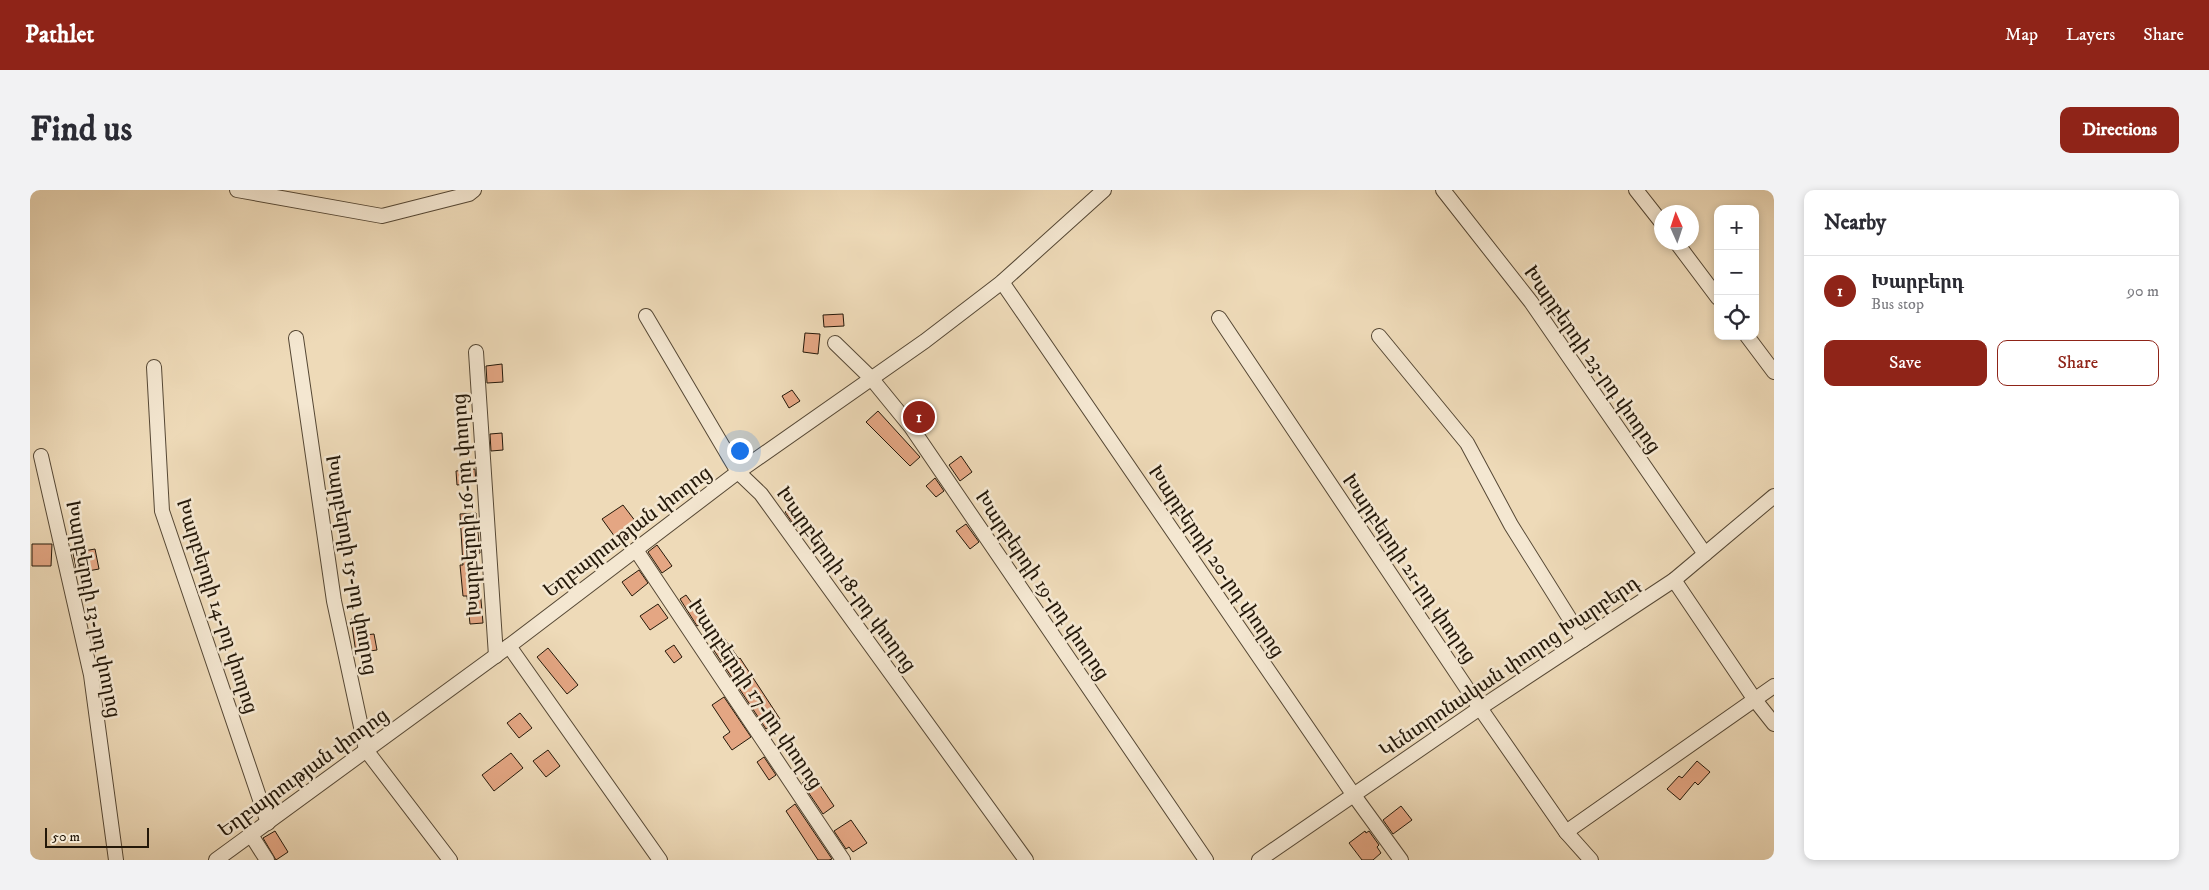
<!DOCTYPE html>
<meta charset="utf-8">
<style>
:root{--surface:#fff;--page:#f2f2f3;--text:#2b2b33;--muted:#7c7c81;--line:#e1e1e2;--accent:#8f2418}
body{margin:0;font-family:"IM FELL DW Pica","Noto Serif Armenian",serif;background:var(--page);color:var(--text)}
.controls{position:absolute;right:15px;top:15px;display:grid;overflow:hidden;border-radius:10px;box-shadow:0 2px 8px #0003}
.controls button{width:45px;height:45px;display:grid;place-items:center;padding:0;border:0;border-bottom:1px solid var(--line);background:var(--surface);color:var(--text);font:25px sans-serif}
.compass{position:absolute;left:1624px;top:15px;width:45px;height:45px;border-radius:50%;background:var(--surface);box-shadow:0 2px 8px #0003;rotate:357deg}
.scale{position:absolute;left:15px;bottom:12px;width:104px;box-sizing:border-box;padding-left:5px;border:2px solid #241809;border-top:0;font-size:14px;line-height:18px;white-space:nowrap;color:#241809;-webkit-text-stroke:4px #f4e7d1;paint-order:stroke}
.you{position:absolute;left:709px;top:260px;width:18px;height:18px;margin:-12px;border:4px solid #fff;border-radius:50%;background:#1a73e8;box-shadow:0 0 0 8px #1a73e833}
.badge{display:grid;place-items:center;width:32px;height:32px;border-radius:50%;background:var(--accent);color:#fff;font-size:16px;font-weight:700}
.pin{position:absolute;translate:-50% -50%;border:2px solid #fff;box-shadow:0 1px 5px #0006}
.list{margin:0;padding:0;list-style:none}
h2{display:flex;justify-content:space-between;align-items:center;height:65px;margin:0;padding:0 20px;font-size:21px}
h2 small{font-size:16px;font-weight:400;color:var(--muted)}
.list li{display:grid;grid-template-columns:32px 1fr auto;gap:15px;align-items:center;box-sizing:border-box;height:70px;padding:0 20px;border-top:1px solid var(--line)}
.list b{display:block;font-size:19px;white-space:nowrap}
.list p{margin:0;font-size:16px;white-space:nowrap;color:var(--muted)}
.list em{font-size:16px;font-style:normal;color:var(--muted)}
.actions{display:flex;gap:10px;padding:15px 20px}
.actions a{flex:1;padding:11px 0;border:1px solid var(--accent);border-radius:10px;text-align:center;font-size:18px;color:var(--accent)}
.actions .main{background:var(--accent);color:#fff}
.icon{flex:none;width:28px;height:28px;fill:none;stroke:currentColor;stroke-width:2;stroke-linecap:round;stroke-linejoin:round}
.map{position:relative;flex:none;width:1744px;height:670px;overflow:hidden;border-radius:10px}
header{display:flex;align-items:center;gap:30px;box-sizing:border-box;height:70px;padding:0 25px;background:var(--accent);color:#fff}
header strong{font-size:24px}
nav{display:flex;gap:28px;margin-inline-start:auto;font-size:18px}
.intro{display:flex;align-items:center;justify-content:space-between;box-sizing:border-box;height:120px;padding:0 30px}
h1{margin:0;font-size:35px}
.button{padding:12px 22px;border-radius:10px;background:var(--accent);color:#fff;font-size:18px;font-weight:700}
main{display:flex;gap:30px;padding:0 30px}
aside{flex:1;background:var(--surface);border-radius:10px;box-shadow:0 2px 8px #0003}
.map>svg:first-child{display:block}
.building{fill:#e4a683;stroke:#241809}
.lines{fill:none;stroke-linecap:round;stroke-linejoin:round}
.minor-casing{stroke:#564835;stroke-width:16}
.minor{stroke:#f4e7d1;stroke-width:14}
.labels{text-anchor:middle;stroke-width:5;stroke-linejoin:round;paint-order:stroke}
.street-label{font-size:20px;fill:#241809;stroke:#f4e7d1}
</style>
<header>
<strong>Pathlet</strong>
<nav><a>Map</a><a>Layers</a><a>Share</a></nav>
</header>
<div class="intro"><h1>Find us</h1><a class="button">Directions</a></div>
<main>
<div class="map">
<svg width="1744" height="670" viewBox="0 0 1744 670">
<rect width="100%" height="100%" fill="#eedab8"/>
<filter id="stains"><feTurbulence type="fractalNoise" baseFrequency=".004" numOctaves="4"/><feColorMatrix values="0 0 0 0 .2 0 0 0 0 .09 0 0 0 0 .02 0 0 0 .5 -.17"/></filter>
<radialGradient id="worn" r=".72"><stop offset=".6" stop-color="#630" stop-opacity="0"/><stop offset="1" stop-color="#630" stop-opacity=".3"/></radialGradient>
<g class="building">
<polygon points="813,124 814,136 794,137 793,125"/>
<polygon points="775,143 790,144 788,164 773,162"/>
<polygon points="472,174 473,192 457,193 456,176"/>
<polygon points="762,200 770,211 759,218 752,206"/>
<polygon points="848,221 890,267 880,276 836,232"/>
<polygon points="472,243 473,260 461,261 460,244"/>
<polygon points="931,266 942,282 930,291 919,275"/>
<polygon points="445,279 446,293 427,295 426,281"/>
<polygon points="905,288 914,301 906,307 896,296"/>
<polygon points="593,315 606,332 585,347 572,329"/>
<polygon points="764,316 775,332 766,338 755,322"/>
<polygon points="446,323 450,363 447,364 453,433 440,434 437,406 433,406 430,375 433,375 430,324"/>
<polygon points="936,334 949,352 940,359 926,341"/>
<polygon points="2,354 22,354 21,376 2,376"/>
<polygon points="627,355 642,376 632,383 618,362"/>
<polygon points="65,359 69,379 47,383 43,363"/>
<polygon points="609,380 618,393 602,406 592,392"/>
<polygon points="656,405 675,431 667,436 650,409"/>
<polygon points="628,414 638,428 620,440 610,426"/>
<polygon points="333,428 335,445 344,444 347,460 326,463 321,429"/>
<polygon points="694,448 709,469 710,468 750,529 736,539 681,456"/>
<polygon points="644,455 652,467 644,473 635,461"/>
<polygon points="518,458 548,495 537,504 507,467"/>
<polygon points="694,507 721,547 702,560 693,547 700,542 682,515"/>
<polygon points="490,523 502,538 489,548 477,533"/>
<polygon points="518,560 530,576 516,587 503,571"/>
<polygon points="481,563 493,578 464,601 452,585"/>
<polygon points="734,567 746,585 739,590 727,572"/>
<polygon points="1667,571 1680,582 1668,595 1665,592 1650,610 1637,599 1649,586 1652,588"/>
<polygon points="783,585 804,616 793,624 772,593"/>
<polygon points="765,614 802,669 799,670 788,670 756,621"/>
<polygon points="1371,616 1382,630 1363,644 1353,630"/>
<polygon points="821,630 837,653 823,662 819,657 816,659 804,641"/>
<polygon points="245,641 258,662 246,670 233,648"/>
<polygon points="1335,641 1336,643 1339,641 1349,655 1347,657 1351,663 1343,670 1332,670 1319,653"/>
</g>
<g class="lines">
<g class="minor-casing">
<g id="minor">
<polyline points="207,0 352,26 439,4 444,0"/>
<polyline points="1413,0 1501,112 1675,364"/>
<polyline points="1606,0 1632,33"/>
<polyline points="1646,52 1688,108"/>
<polyline points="972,92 1323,604 1371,670"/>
<polyline points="616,126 708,282 731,304 996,670"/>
<polyline points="1189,128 1450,518 1536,642 1561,670"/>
<polyline points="1349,146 1437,253 1481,335 1553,450"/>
<polyline points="1717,146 1744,182"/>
<polyline points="266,148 304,411 336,560 420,670"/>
<polyline points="805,153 841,188 881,237 1176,670"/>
<polyline points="446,162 466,466"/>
<polyline points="124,177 132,321 238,633"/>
<polyline points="11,266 61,485 86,670"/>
<polyline points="606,360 813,670"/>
<polyline points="1644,390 1725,510 1744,534"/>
<polyline points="479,456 630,670"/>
<polyline points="1536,642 1744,496"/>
<polyline points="221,645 237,670"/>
<polyline points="186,670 479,456 708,282 895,151 972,92 1074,0"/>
<polyline points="1229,670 1450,518 1644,390 1744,306"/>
</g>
</g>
<use href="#minor" class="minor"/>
</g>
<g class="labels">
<g class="street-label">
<text transform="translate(1563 169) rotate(55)" y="7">Խարբերդի 23-րդ փողոց</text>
<text transform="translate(436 315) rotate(-94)" y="7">Խարբերդի 16-րդ փողոց</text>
<text transform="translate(597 341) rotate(-37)" y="7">Եղբայրության փողոց</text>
<text transform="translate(1187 371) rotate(56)" y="7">Խարբերդի 20-րդ փողոց</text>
<text transform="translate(322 375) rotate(80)" y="7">Խարբերդի 15-րդ փողոց</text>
<text transform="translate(1380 378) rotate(56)" y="7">Խարբերդի 21-րդ փողոց</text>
<text transform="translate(817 389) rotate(54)" y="7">Խարբերդի 18-րդ փողոց</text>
<text transform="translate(1013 395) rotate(56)" y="7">Խարբերդի 19-րդ փողոց</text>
<text transform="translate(188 416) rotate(72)" y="7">Խարբերդի 14-րդ փողոց</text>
<text transform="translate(64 419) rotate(79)" y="7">Խարբերդի 13-րդ փողոց</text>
<text transform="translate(1479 476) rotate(-34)" y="7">Կենտրոնական փողոց Խարբերդ</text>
<text transform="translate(726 504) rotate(56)" y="7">Խարբերդի 17-րդ փողոց</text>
<text transform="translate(273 582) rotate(-36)" y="7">Եղբայրության փողոց</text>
</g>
</g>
<rect width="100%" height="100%" filter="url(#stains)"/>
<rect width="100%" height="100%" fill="url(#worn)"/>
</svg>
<div class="controls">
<button>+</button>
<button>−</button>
<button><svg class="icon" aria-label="locate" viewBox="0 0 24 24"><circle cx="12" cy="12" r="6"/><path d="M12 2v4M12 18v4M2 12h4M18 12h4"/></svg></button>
</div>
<svg class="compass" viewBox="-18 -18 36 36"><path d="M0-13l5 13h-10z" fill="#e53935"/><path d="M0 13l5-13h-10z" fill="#7c7c81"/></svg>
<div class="scale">50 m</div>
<div class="you"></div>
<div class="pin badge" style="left:889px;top:227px">1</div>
</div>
<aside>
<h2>Nearby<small></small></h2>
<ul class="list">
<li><span class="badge">1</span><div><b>Խարբերդ</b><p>Bus stop</p></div><em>90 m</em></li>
</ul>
<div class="actions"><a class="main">Save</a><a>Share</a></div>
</aside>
</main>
